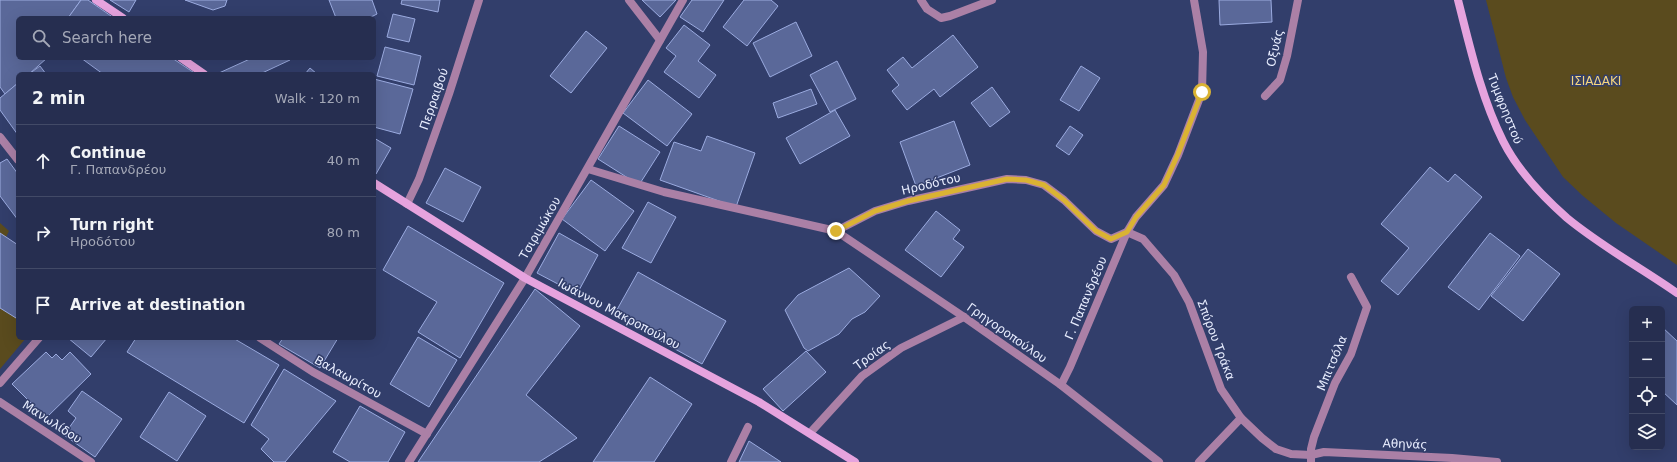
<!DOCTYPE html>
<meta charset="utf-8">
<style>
:root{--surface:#262e50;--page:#323a5a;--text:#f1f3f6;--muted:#a4a8b7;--line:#424a67}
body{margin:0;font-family:"DejaVu Sans",sans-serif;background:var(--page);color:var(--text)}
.controls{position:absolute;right:12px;bottom:12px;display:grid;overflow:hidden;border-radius:6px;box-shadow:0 4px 16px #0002}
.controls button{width:36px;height:36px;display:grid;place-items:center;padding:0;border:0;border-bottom:1px solid var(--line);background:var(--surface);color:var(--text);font:20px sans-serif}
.stop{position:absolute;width:12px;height:12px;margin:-9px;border:3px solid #dab333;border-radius:50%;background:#fff}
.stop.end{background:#dab333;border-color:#fff;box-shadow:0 1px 4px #0008}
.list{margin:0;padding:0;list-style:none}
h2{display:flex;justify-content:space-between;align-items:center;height:52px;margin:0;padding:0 16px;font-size:17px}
h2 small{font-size:13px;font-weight:400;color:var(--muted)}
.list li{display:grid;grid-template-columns:26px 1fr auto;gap:12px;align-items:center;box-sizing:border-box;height:72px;padding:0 16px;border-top:1px solid var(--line)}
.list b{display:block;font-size:15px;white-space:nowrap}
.list p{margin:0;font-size:13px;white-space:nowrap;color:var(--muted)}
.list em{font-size:13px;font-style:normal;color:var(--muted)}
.icon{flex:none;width:22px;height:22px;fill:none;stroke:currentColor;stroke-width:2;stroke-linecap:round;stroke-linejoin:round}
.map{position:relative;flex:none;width:1677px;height:462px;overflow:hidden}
.search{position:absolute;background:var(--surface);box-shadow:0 4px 16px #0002;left:16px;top:16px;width:360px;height:44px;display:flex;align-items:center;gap:10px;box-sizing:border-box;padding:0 14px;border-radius:6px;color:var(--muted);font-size:15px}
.panel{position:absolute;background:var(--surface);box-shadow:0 4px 16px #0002;left:16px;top:72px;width:360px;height:268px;border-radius:6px}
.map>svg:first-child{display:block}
.green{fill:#5a4b1e}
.building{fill:#5a6899;stroke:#9babe0}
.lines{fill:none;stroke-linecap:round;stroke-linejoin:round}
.street{stroke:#ab80a6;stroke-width:8}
.secondary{stroke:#e6a3de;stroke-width:8}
.route{stroke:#dab333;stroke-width:5}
.labels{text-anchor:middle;stroke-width:3;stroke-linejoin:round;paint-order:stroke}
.street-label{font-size:12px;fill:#e9eeff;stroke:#323e6b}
.park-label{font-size:12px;fill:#f6d67c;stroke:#323e6b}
</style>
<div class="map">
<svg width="1677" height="462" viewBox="0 0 1677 462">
<rect width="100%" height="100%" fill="#323e6b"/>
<g class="green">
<polygon points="1486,0 1677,0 1677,265 1616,223 1583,196 1563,177 1525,120 1513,97 1506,78"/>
<polygon points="0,223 9,231 6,237 18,245 18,338 26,338 0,369"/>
</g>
<g class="building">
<polygon points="0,0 81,0 68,18 18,18 18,58 47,58 29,74 18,74 18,83 5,94 0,87"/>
<polygon points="81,0 88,0 114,18 68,18"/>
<polygon points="110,0 136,0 129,12"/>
<polygon points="185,0 227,0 225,6 213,10"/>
<polygon points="329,0 372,0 377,14 369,18 336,18"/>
<polygon points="402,0 440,0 438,12 401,4"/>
<polygon points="642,0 676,0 660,17"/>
<polygon points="692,0 724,0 703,32 680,17"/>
<polygon points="744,0 771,0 778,6 747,46 723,27"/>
<polygon points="1219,0 1271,0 1272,22 1220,25"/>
<polygon points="393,14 415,19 409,42 387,37"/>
<polygon points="796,22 812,56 770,77 753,43"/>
<polygon points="684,25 710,45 698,61 716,75 699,98 664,72 676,56 666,48"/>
<polygon points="586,31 607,48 571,93 550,76"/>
<polygon points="953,35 978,67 940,97 934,89 907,110 892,91 899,85 887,70 903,57 912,68"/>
<polygon points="385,47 421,56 414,85 377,76"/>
<polygon points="81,58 172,58 196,74 103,74"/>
<polygon points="252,58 290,58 290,60 260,74 219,73"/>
<polygon points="837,61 856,99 830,112 810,75"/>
<polygon points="40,66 46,74 29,74"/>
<polygon points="1081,66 1100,78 1079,111 1060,100"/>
<polygon points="310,68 317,74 305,74"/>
<polygon points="374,79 413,89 400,134 374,127"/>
<polygon points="648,80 692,114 667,146 623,113"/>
<polygon points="18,83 18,135 0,110 0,98"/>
<polygon points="992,87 1010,112 990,127 971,103"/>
<polygon points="811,89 817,104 778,118 773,103"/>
<polygon points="835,110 850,136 800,164 786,138"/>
<polygon points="954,121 970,165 916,186 900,142"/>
<polygon points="619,126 660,152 639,185 598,159"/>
<polygon points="1070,126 1083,135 1069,155 1056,146"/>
<polygon points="707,136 755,153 736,207 660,180 674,142 701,151"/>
<polygon points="374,138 391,148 376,174 374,172"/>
<polygon points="7,159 18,174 18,220 0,196 0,163"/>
<polygon points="1430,167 1448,182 1455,174 1482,197 1398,295 1381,281 1409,248 1381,224"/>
<polygon points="445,168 481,187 463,222 426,203"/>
<polygon points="591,180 634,211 605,251 562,219"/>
<polygon points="648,202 676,217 651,263 622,248"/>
<polygon points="936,211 960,230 953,239 964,247 941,277 905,250"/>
<polygon points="408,226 504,283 460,358 418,332 437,302 383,270"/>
<polygon points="0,233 18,245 18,315 16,318 0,308"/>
<polygon points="559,233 598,255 577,294 537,273"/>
<polygon points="1490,233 1520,256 1479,310 1448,287"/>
<polygon points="1528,249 1560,274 1523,321 1491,296"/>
<polygon points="849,268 880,296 865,312 852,319 839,334 808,351 804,348 785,310 798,295"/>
<polygon points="638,272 726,321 702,364 614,315"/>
<polygon points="535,289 580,326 526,395 577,438 539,462 418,462"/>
<polygon points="1662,327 1677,341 1677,405 1662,391"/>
<polygon points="418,337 457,360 429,407 390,384"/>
<polygon points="68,338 107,338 91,357"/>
<polygon points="136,338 233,338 279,365 244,423 127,352"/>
<polygon points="283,338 338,338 320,368 279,344"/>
<polygon points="806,351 826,372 783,411 763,389"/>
<polygon points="46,352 52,358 56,354 62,360 70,352 91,374 46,418 12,384"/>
<polygon points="284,369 336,401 285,462 274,462 261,449 269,439 251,425"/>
<polygon points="650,377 692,404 654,462 593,462"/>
<polygon points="82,391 122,419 95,457 64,435 76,418 68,411"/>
<polygon points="169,392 206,416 177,461 140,437"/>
<polygon points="360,406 405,432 388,462 350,462 333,452"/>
<polygon points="749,441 781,462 739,462"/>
</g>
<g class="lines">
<g class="street">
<polyline points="629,0 660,40"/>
<polyline points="921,0 927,9 941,18 950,16 992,0"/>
<polyline points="1265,96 1280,80 1287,56 1298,0"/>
<polyline points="0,137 18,160"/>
<polyline points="588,169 664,192 836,231 875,211 908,201 1007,179 1026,180 1044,185 1064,200 1096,231 1111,239 1127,232 1143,239 1174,275 1189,302 1221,389 1241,418 1262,438 1276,449 1291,454 1311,455 1324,452 1452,458 1497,462"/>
<polyline points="407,204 419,179 449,94 479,0"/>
<polyline points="836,231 964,317 1061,385 1159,462"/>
<polyline points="260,338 313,372 427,434"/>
<polyline points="0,383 39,338"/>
<polyline points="1061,385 1070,367 1127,232 1136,217 1164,185 1178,155 1202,92 1203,52 1194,0"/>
<polyline points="0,402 91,462"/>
<polyline points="810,433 862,376 901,348 964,317"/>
<polyline points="409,462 525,278 683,0"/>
<polyline points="731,462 748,427"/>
<polyline points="1199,462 1241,418"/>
<polyline points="1311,462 1311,449 1314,437 1335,383 1351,354 1367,307 1351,277"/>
</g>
<g class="secondary">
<polyline points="96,0 123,18"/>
<path d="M1458,0C1470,47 1481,97 1503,141C1518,171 1542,196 1567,218C1601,246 1641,268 1677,293"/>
<polyline points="181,58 204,74"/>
<polyline points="374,183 525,278 759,402 855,462"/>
</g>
</g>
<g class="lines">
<polyline class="route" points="836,231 875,211 908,201 1007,179 1026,180 1044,185 1064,200 1096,231 1111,239 1127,232 1136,217 1164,185 1178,154 1202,92"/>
</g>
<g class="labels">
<g class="street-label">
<text transform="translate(1275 48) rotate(-77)" y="4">Οξυάς</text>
<text transform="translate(434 99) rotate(-71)" y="4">Περραιβού</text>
<text transform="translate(1505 109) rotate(68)" y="4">Τυμφρηστού</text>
<text transform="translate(931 184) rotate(-13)" y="4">Ηροδότου</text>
<text transform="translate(540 228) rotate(-60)" y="4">Τσιριμώκου</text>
<text transform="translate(1086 298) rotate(-67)" y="4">Γ. Παπανδρέου</text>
<text transform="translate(619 314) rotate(28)" y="4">Ιωάννου Μακροπούλου</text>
<text transform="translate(1007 333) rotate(35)" y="4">Γρηγοροπούλου</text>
<text transform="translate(1216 340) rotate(69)" y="4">Σπύρου Τράκα</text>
<text transform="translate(872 355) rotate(-36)" y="4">Τροίας</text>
<text transform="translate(1332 363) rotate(-67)" y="4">Μπιτσόλα</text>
<text transform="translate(348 377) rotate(29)" y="4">Βαλαωρίτου</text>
<text transform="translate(52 422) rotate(33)" y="4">Μανωλίδου</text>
<text transform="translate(1405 444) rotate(2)" y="4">Αθηνάς</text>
</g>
<g class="park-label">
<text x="1596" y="85">ΙΣΙΑΔΑΚΙ</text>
</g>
</g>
</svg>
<div class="controls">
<button>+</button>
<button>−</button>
<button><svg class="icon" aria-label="locate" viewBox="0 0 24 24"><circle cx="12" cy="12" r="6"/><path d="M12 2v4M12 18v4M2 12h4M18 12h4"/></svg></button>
<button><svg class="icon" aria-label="layers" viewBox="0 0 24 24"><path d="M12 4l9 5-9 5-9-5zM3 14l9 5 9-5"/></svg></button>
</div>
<div class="stop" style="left:1202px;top:92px"></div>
<div class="stop end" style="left:836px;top:231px"></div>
<div class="search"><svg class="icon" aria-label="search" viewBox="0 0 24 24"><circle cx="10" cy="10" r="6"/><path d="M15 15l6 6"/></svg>Search here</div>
<section class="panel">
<h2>2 min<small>Walk · 120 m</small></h2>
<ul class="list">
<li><svg class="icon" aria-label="ahead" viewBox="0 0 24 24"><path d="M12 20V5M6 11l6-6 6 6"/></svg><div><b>Continue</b><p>Γ. Παπανδρέου</p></div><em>40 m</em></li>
<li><svg class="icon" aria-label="right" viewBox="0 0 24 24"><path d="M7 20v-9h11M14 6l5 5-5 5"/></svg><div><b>Turn right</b><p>Ηροδότου</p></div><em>80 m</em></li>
<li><svg class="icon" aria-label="arrive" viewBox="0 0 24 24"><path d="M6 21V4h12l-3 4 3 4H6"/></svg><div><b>Arrive at destination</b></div></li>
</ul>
</section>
</div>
